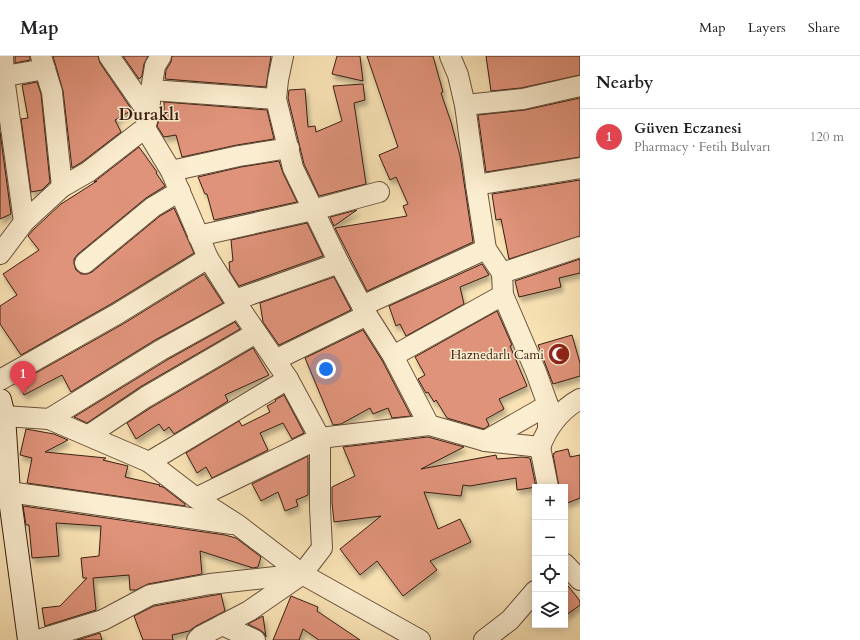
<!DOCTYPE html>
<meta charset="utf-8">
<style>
:root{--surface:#fff;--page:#f6f6f6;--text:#202124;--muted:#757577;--line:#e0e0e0;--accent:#2563eb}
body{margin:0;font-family:Cardo,serif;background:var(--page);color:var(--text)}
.controls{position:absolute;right:12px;bottom:12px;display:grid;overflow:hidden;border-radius:0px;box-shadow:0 2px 10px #0003}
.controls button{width:36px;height:36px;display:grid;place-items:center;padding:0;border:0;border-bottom:1px solid var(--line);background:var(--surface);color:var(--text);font:20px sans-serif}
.you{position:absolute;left:326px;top:313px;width:14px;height:14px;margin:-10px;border:3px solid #fff;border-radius:50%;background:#1a73e8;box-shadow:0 0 0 6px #1a73e833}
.badge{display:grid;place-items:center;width:26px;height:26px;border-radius:50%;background:var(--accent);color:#fff;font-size:13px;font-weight:700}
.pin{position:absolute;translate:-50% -33px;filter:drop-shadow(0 1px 2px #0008)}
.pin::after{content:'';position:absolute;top:21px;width:14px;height:12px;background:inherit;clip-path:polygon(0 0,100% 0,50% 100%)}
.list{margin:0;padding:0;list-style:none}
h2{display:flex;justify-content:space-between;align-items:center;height:52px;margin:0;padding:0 16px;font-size:17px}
h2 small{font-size:13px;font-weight:400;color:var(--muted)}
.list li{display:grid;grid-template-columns:26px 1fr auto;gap:12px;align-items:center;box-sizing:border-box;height:56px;padding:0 16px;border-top:1px solid var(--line)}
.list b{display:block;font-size:15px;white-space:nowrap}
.list p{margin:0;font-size:13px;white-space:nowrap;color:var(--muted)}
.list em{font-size:13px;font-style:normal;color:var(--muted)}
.icon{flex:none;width:22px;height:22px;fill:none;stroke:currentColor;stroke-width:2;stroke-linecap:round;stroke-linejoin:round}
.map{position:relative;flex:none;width:580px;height:584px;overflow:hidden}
header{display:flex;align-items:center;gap:24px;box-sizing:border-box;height:56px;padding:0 20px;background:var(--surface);border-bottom:1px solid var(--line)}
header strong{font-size:19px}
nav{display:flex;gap:22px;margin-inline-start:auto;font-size:14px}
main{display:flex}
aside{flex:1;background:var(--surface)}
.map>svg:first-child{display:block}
.building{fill:#df937a;stroke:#381f12;filter:url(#shadow)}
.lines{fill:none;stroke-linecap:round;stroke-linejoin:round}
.street-casing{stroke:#68503b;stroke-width:22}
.secondary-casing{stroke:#381f12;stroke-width:24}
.street{stroke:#fbedcf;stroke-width:20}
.secondary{stroke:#fbedcf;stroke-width:22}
.labels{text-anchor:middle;stroke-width:3;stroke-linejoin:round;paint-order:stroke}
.poi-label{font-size:13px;fill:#381f12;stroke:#fbedcf;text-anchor:end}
.district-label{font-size:17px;font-weight:bold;fill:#381f12;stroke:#fbedcf}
</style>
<header>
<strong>Map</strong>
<nav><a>Map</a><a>Layers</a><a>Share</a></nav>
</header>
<main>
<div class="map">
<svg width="580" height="584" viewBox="0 0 580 584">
<defs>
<filter id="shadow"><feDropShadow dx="2.5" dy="4.5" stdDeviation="2" flood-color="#0004"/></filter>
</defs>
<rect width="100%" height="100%" fill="#f9e3b5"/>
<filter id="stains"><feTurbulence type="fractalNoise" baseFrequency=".005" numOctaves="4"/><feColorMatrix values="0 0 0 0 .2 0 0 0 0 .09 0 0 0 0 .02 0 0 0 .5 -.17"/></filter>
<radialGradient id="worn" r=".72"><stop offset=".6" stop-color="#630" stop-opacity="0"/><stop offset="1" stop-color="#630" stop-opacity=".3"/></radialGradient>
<g class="building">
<polygon points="15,0 30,0 30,4 15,7"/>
<polygon points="53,0 98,0 100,7 132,54 115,64 121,76 82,106 72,112 63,35"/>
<polygon points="123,0 148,0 144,8 142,20 139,23"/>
<polygon points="172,0 271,0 266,31 165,23 166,14 171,6"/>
<polygon points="337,0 360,0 363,25 332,18"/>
<polygon points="367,0 433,0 443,36 441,37 451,66 460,100 473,186 367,235 335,172 407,160 403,150 408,148 396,121 390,124 379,99 398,91"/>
<polygon points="486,0 580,0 580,19 521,32 491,35"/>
<polygon points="37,26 41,38 50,126 42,134 31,136 21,63 28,62 22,29"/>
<polygon points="363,28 365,44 354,47 366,128 319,140 304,108 288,42 289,34 305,33 308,71 315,70 316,76 342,65 333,30"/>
<polygon points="580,42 580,101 486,116 478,59 525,54"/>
<polygon points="164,46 267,54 274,83 237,89 182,101 176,79 164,81 157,70 159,64 164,63"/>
<polygon points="0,76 11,158 0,163"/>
<polygon points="139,91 157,116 156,117 165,130 146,142 78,198 74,203 74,208 76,214 81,218 87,218 92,216 160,160 174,152 194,197 111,248 21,299 0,268 0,250 17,239 3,218 39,194 28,180 33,174 61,148 97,125 94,126"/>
<polygon points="279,105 283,117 297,146 214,164 207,138 205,138 198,121 241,111"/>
<polygon points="580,124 580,180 509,203 501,163 496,164 492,138"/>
<polygon points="357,154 334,170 330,161"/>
<polygon points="307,167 323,200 239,230 230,216 229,206 233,205 231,184"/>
<polygon points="580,203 580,217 559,222 561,231 519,241 515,225"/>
<polygon points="482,208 489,219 460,231 464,248 406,280 400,268 396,270 389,250"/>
<polygon points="204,218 223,247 155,284 71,336 62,319 24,339 18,327 123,268"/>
<polygon points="334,221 351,254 279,289 263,266 260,247"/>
<polygon points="497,255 512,289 510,290 527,330 499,343 504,353 486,363 489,369 484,373 447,362 436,344 434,346 428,336 426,337 418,323 425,319 415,301"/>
<polygon points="235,266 240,273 140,331 87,367 74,361 167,304"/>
<polygon points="363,274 383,306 411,360 392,362 388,352 373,358 370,352 341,368 333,369 305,302"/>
<polygon points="572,279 580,307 580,320 553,328 538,289"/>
<polygon points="253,292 269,319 225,339 228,345 174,378 169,371 164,375 159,368 136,383 127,367 152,351"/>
<polygon points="284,339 304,377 292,383 283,367 260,377 268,394 212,422 206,411 197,417 186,397 239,365 242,370 270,356 267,350 276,345 275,344"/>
<polygon points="26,373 54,378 68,384 45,396 106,402 103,404 128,410 125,421 160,429 159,430 163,431 185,448 185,450 27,427 32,402 20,399"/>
<polygon points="428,381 464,391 421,413 496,399 497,403 522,401 530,402 536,431 517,434 516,422 470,430 463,429 461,440 424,436 438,473 460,463 471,486 430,505 437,514 403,540 377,505 360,519 340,493 381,460 334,466 332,447 332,431 355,420 343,391"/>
<polygon points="568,393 570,401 580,399 580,442 565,448 565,431 559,431 553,398 555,397 555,396"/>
<polygon points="308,400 308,439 296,444 298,450 285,455 278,436 261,445 252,428"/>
<polygon points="23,450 225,479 236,482 261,501 258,511 253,512 200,495 202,518 148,528 136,534 130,534 129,519 93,522 96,554 45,570 42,552 60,550 87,522 83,522 81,502 99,500 101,470 56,467 59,500 32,502 29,469 26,469"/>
<polygon points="565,526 580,545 580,549 565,560"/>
<polygon points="221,538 225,555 196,570 189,575 172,579 173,584 143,584 134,560 154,550"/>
<polygon points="291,540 318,551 317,555 360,584 319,584 303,573 299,584 273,584"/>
<polygon points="263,560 266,581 264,577 260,574 248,568"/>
<polygon points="100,577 102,584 77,584"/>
</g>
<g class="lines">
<g class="street-casing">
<g id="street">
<polyline points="3,0 4,21 24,166"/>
<polyline points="41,0 52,36 62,131"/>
<polyline points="109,0 149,58"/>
<polyline points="283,0 278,24 276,43 293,112 339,207 367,259 393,300 429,369"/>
<polyline points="450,0 458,19 465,49 476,129 486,193 502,217 503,239 536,316 548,349 548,372"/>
<polyline points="0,21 45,13"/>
<polyline points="151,34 276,43"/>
<polyline points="465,49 523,43 580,30"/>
<polyline points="171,115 239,100 289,92"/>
<polyline points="476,129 580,112"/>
<polyline points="198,180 313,154 379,136"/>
<polyline points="0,198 24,166 62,131 88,116 145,72 149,58 151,34 155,10 161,0"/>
<polyline points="85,207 153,151 180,135"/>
<polyline points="502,217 580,191"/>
<polyline points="235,244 339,207"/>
<polyline points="362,250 486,193"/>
<polyline points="393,300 503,239"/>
<polyline points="275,304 367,259"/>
<polyline points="0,324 117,258 208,202"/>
<polyline points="4,360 49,363 149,406 196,442 238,469 302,518 322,492 320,452 320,382 288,323 239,251 208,202 171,115 145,72"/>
<polyline points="49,363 161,294 239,251"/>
<polyline points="89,379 146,341 256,277"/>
<polyline points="485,385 548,349"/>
<polyline points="540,391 548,431"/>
<polyline points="149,406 288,323"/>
<polyline points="9,436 232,468"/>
<path d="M196,442L320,382L429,369L485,385L540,391C548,370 560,354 580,343"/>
<polyline points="565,508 580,524"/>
<polyline points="222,569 255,584"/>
<polyline points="38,584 103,564 150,539 210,528 302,518 420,584"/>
<polyline points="197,584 201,580 249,555 301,519"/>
<polyline points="484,584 510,564 535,535"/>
</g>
</g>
<g class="secondary-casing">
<polyline id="secondary" points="0,344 4,360 9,436 29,584"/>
</g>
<use href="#street" class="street"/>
<use href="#secondary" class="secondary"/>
</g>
<defs>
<g id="mosque-disc" transform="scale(1.15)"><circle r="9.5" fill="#8f2418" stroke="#fbedcf"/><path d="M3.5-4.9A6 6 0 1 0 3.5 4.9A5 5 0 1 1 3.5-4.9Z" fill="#fff"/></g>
</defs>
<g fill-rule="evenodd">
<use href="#mosque-disc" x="559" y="298"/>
</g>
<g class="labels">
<g class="poi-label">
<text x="544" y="303">Haznedarlı Cami</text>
</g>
<g class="district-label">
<text x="149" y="64">Duraklı</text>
</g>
</g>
<rect width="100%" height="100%" filter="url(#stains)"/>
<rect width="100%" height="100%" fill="url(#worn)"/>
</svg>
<div class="controls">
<button>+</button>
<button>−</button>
<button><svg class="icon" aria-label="locate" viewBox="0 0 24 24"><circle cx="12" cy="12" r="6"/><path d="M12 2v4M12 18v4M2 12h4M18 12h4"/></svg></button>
<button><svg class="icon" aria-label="layers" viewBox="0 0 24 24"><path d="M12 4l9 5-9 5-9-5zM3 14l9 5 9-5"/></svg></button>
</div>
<div class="you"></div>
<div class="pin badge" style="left:23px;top:338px;background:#e0444e">1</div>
</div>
<aside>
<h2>Nearby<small></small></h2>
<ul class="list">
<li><span class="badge" style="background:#e0444e">1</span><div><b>Güven Eczanesi</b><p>Pharmacy · Fetih Bulvarı</p></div><em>120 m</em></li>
</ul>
</aside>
</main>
